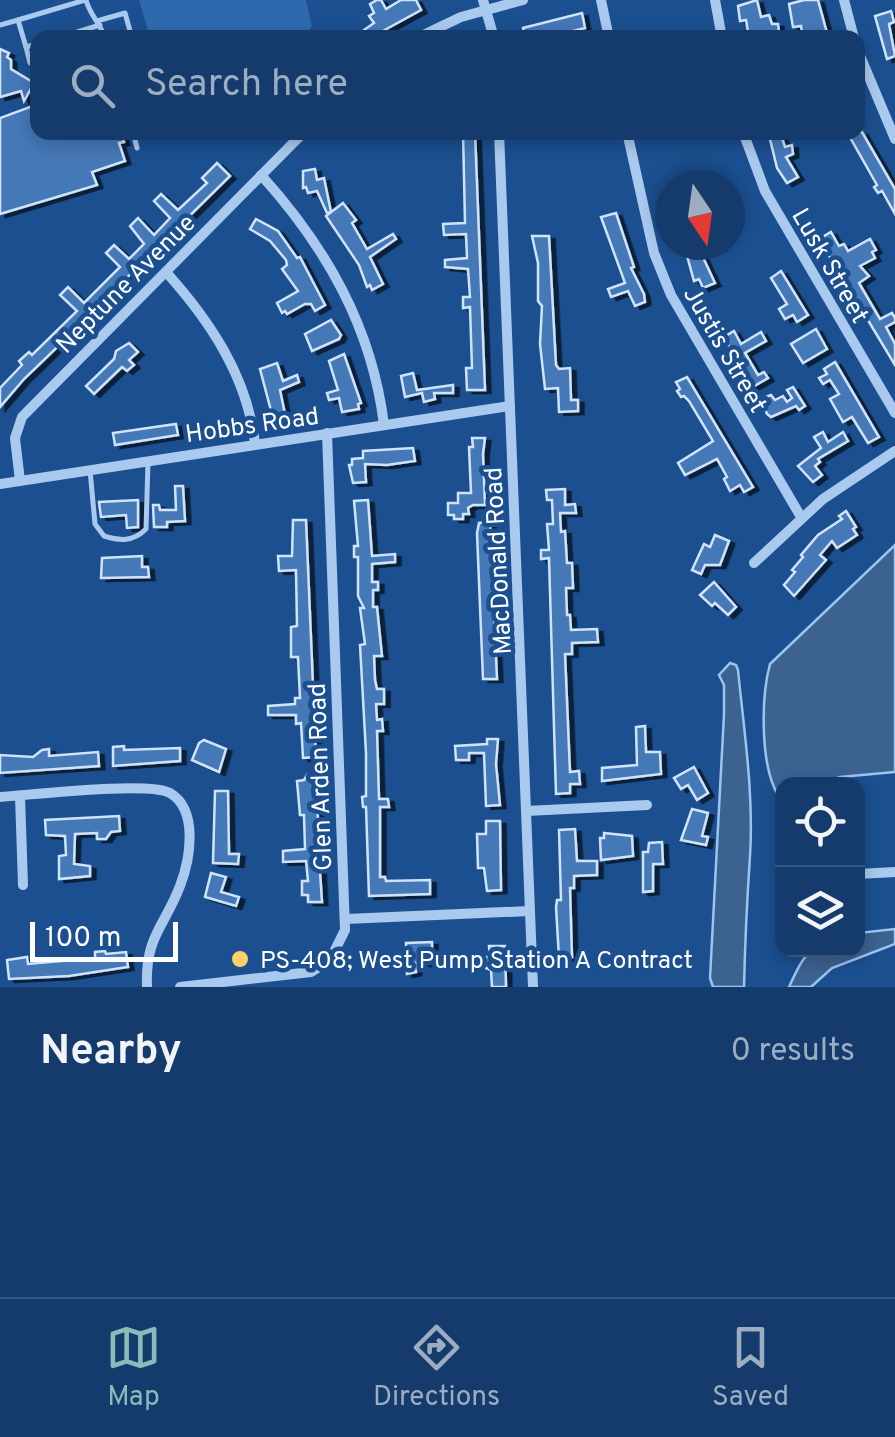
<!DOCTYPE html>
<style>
:root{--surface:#143b6b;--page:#214673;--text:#f1f3f6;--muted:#9dadc1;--line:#33557e;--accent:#8bbbb9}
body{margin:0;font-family:Overpass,sans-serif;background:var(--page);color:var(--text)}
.controls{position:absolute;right:30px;bottom:30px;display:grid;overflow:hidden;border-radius:20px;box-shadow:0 5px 15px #0003}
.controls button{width:90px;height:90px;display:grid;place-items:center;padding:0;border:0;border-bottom:2px solid var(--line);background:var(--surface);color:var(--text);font:50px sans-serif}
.compass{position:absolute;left:655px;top:170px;width:90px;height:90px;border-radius:50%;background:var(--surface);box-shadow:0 5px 15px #0003;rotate:167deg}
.scale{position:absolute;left:30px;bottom:25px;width:148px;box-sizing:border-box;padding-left:10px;border:5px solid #fff;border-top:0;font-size:28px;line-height:35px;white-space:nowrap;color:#fff;-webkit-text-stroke:8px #1b4f8f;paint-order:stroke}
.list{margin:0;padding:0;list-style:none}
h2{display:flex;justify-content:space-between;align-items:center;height:130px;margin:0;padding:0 40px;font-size:42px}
h2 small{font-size:32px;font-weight:400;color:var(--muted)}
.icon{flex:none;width:55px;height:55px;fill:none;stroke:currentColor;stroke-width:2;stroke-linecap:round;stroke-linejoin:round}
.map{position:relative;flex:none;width:895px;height:987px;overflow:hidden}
.search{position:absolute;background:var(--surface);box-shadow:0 5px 15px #0003;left:30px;right:30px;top:30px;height:110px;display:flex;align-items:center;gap:25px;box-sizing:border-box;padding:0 35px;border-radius:20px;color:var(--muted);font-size:38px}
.sheet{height:310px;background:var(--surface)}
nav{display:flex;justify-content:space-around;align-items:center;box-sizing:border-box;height:140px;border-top:2px solid var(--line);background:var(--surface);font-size:28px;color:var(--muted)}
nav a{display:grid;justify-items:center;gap:5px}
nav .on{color:var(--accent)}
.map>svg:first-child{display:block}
.green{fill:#2e69ad}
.water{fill:#3c6290;stroke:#9cc4f0;stroke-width:2.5}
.building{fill:#4478b7;stroke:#cfe3fa;stroke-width:2.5;filter:url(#shadow)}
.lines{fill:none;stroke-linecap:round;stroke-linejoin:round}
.lane{stroke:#a9c9ee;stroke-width:5}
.street{stroke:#a9c9ee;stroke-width:10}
.poi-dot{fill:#ffd166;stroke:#1b4f8f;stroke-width:4}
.labels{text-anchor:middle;stroke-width:9;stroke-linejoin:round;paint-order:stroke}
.street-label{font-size:25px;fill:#fff;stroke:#1b4f8f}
.poi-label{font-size:25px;fill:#fff;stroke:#1b4f8f;text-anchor:start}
</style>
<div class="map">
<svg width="895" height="987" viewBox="0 0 895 987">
<defs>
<filter id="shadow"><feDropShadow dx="5.5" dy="3" stdDeviation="0" flood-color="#0009"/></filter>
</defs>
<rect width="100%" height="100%" fill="#1b4f8f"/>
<polygon class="green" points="139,0 306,0 312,26 304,37 150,37"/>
<g class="water">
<path d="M895,545V772L840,777L822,784H782V795H778C760,765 761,697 770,664Z"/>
<path d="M730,663L736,665L738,670C744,731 754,794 750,856C747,900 745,943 744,987H713L710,978L724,714V685L719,675Z"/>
<path d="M895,929V944L832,968L811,987H789C810,941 810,949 858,949V933Z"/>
</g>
<g class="building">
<polygon points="377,0 381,0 386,9 401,0 416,0 421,10 370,38 364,30 374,23 369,16 374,13 370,4"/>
<polygon points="757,0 761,17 769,15 772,24 778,24 779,32 764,38 749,38 746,20 740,21 738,6"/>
<polygon points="804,0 818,0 827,33 803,38 801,26 793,27 789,4"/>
<polygon points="891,11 894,22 889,24 895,56 887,59 875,16"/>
<polygon points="582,13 585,28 545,38 525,38 523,28"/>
<polygon points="0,49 9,53 7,57 11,60 11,69 34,83 24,101 21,91 0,97"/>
<polygon points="38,104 38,132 121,132 124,142 119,143 125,161 92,172 97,185 0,214 0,118"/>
<polygon points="463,132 475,132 485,390 467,390 466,368 472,368 470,307 463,308 463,297 470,297 468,269 445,267 445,260 467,258 466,234 444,235 443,224 465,223"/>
<polygon points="780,132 785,147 792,145 793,154 786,157 798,177 787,183 777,168 769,135"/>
<polygon points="847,132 862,132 895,189 895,214 882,191 878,193 874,187 877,185"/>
<polygon points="217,163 230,176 84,320 87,323 79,330 77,328 24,379 0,407 0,388 22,365 19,361 29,352 32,355 77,311 60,295 68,287 84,303 120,267 106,253 114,245 129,259 144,244 130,226 138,218 154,235 170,218 154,201 161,194 178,210 207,183 202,178"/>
<polygon points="315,169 317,180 324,178 331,212 327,213 317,191 308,193 306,187 303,188 303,171"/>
<polygon points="343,203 356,220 352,223 367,249 393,234 396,239 370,257 383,284 372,290 370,285 367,287 359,265 326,216"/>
<polygon points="616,213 634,267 631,268 644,294 645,302 635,306 628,291 611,297 608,289 625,283 601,217"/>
<polygon points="256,219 278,231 297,258 300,257 325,305 315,311 311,304 305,304 287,314 285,311 282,313 277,303 298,291 282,269 287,265 286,260 270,241 250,229"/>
<polygon points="831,232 839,246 844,244 848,251 870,239 876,250 872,252 875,258 860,266 869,276 859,283 880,319 892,313 895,318 895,322 886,327 895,344 895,365 819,239"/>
<polygon points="532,236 549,236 556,365 559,369 570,368 571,400 578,400 578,411 559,412 558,388 545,389 540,344 542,306 538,301 538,263"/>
<polygon points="684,245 720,245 720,248 701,253 715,283 703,288 699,279 694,281"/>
<polygon points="781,271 808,315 797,322 793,315 785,319 779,309 787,304 771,278"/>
<polygon points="331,320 341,335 339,339 312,351 305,334"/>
<polygon points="816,329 827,349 803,363 791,344"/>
<polygon points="734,331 741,344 761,332 766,341 745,353 758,375 764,372 768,378 751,388 724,337"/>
<polygon points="129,343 138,352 129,360 134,365 127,371 122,367 94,394 86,386 114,359 116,351"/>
<polygon points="344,354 361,403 358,404 359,409 342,412 339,398 329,400 327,393 338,390 329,361"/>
<polygon points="835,362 879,437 868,443 852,417 843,422 830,399 839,394 830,380 823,384 819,378 827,374 824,369"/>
<polygon points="277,363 283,381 297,375 299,382 280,390 286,419 274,422 260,369"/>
<polygon points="413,373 417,390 453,385 453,393 434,393 435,399 424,402 422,393 405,397 401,376"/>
<polygon points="687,377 753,487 744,492 740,485 730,491 724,479 727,477 717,459 685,475 678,463 713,441 689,401 684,396 681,397 677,391 680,389 676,382"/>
<polygon points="793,387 805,406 799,410 796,406 771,417 767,414 761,399 771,395 775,400 783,396 787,402 792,398 787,390"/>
<polygon points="176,424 178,435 115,445 113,433"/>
<polygon points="823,432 828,442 843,432 848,441 818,459 820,462 815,466 822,475 813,482 798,466 821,448 814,437"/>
<polygon points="472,438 485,438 483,454 485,505 473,505 468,508 469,514 463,514 463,519 454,519 454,515 448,515 448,503 458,503 458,493 471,493 469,447 473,447"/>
<polygon points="413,448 415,461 387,465 365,464 366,482 353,483 349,465 352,465 352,459 363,458 363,451"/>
<polygon points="175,486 183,486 185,521 167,522 167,527 154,527 153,505 159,505 160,510 176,510"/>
<polygon points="565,489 565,505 575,504 576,513 560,513 561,532 565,531 567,563 572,563 573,588 566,588 567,615 570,615 571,630 597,629 598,642 572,643 572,654 565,654 570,772 579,771 580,784 570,784 570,793 556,794 549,558 541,559 541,550 549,550 547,524 553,524 552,500 547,500 546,490"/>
<polygon points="138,500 138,527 127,528 126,515 101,517 99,502"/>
<polygon points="368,500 372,556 395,554 395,562 372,564 372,582 378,582 378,590 373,590 373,607 377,607 382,656 374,656 375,680 377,689 384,689 384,704 376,704 377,720 382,719 383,731 377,731 379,799 388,799 389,807 380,807 380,877 385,877 386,881 430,880 430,894 369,896 366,807 363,807 362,797 366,796 366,753 360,645 365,644 360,608 364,608 358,596 358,557 354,557 354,546 358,546 354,501"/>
<polygon points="846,511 856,527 853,529 857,535 837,548 832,541 820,555 826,560 794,596 784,585 795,572 792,570 803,557 801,555 818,535 842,519 839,516"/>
<polygon points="293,520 306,520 316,757 303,758 301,723 296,724 296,715 268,715 268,706 295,704 295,698 300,698 298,657 291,657 291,627 297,626 296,570 279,571 278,556 292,556"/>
<polygon points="490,522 497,679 483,679 477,533 479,523"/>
<polygon points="715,535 729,541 720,565 705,565 701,574 692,570 704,544 710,547"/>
<polygon points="142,556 142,567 148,567 149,577 101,578 102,558"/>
<polygon points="714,582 736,607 728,615 715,603 712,606 700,595"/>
<polygon points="645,726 646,752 660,752 661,774 602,781 602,768 637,765 636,727"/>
<polygon points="487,739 498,739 496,764 500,805 486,806 484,753 469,753 469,760 456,760 455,746 487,744"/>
<polygon points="204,740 226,749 219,772 192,760 199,743"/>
<polygon points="124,746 124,750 180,748 180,761 113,766 113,747"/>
<polygon points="49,749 49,756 98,752 99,766 0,773 0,755 33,757 42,750"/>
<polygon points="694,767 708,793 697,800 688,785 681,789 674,778"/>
<polygon points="307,775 319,778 320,794 317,795 319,846 323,846 323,856 319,856 322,902 308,902 308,895 302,895 302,881 308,881 306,861 283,862 283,851 305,849 304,815 300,815 297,781 304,780"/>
<polygon points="215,791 228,791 229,854 239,854 238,864 213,863"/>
<polygon points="692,809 708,813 702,836 708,837 706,845 681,840"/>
<polygon points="119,816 120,831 111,832 106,839 97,839 97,833 75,834 74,864 90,866 90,876 59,879 59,856 66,855 65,836 46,835 45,820"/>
<polygon points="486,821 500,821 501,890 487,891 484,868 478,868 477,834 486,834"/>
<polygon points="575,829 577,861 597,861 597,875 574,876 574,888 570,888 572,957 559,958 556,907 557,900 561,900 559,830"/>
<polygon points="604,833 632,836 633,856 601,860 600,838 604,838"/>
<polygon points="662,842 663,864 653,864 653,891 643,892 643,852 648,852 649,843"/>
<polygon points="211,873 226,877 221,892 239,897 236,906 205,897"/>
<polygon points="432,942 432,956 428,956 428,963 415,963 416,972 407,974 406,943"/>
<polygon points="489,946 505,946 506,987 492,987 491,970 483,967 483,957 490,957"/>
<polygon points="105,951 106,954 126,952 128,967 69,976 9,979 7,960 27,957 28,964 95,958 95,952"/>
</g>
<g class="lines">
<g class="lane">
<path d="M86,0C90,15 100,23 105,38"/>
<polyline points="97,21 125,13 132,38"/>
<polyline points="0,25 18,20"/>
<polyline points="58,38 100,25"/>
<polyline points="38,44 26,47 18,20 85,0"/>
<polyline points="26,47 30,63 38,68"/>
<polyline points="133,132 137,148"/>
<path d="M90,470L95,524L104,536C120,541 133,542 146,529L148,462"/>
</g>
<g class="street">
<polyline points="483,0 494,38"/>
<polyline points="601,0 609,38"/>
<polyline points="715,0 722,38"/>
<polyline points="844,0 854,38"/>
<polyline points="417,38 461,17 523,0"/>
<polyline points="858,51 895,139"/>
<polyline points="499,132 533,987"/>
<polyline points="627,132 654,253 671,295 801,517"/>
<polyline points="743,132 765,191 895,413"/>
<path d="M261,175C326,247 372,327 384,425"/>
<path d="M166,272C210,321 247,376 255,443"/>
<polyline points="20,481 15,438 22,417 304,132"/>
<polyline points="0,484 510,406"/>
<polyline points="754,563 823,499 895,451"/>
<polyline points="20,796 23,885"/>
<path d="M0,797C32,795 148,781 170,793C199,810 190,860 180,886C164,928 145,936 147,987"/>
<polyline points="526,811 647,805"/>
<polyline points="858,874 895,872"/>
<polyline points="346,919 530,911"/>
<polyline points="180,987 311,972 330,960 345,930 327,433"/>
</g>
</g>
<circle class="poi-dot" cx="240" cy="959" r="10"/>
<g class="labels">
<g class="street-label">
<text transform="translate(831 265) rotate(60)" y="9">Lusk Street</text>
<text transform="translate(125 283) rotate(-45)" y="9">Neptune Avenue</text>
<text transform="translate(726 349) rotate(60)" y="9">Justis Street</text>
<text transform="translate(252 424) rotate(-8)" y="9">Hobbs Road</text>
<text transform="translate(497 561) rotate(-93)" y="9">MacDonald Road</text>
<text transform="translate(319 777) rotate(-92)" y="9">Glen Arden Road</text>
</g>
<g class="poi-label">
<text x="260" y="968">PS-408; West Pump Station A Contract</text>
</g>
</g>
</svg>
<div class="controls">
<button><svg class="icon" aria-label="locate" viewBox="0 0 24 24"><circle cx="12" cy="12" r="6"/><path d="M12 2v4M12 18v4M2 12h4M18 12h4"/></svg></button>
<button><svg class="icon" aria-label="layers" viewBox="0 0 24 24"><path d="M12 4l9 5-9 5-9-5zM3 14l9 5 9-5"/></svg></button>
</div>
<svg class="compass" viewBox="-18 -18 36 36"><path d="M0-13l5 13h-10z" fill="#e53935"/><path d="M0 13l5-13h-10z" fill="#9dadc1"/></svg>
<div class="scale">100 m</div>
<div class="search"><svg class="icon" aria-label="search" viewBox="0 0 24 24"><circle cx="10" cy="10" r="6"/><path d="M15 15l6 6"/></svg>Search here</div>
</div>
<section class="sheet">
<h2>Nearby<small>0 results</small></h2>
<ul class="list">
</ul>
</section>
<nav>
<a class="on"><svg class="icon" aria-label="map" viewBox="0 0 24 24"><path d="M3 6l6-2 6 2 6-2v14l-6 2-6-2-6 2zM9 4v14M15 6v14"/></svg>Map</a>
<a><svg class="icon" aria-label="directions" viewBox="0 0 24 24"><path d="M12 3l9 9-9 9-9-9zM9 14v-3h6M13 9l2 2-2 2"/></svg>Directions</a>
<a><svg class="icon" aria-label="saved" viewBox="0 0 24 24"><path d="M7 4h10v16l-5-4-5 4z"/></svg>Saved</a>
</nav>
